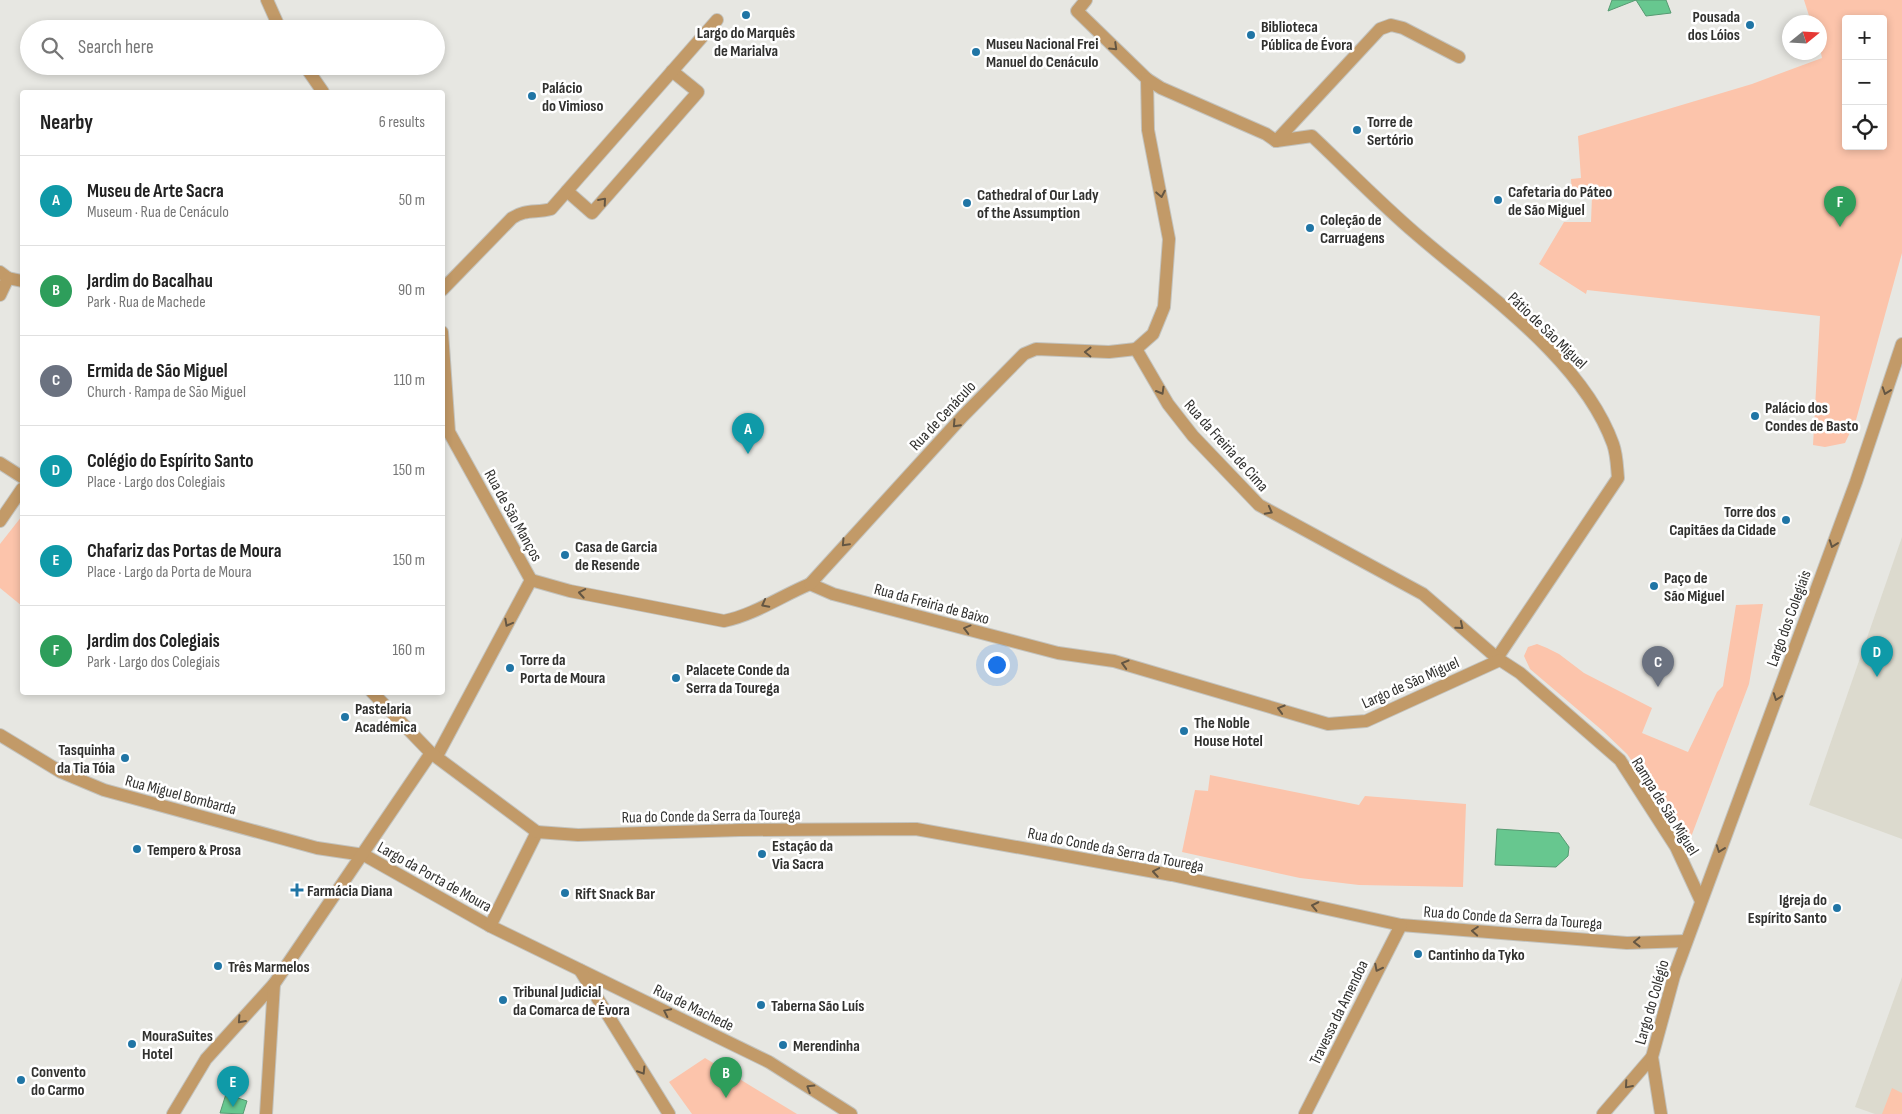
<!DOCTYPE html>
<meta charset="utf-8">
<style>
:root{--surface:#fff;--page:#f2f2f2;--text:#222;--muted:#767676;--line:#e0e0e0;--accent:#0b8043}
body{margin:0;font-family:"Sofia Sans Condensed",sans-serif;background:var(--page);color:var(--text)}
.controls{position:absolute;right:15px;top:15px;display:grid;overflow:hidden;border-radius:5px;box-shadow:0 2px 8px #0003}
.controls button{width:45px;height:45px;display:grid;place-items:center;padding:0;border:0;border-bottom:1px solid var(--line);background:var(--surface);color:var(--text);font:25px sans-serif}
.compass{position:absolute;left:1782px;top:15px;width:45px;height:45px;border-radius:50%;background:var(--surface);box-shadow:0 2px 8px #0003;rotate:72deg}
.you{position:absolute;left:996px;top:664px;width:18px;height:18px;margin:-12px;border:4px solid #fff;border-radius:50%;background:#1a73e8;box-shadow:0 0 0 8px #1a73e833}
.badge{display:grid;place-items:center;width:32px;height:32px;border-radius:50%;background:var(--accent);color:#fff;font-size:16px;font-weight:700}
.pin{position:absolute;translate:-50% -41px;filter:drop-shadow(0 1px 2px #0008)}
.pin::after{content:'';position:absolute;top:26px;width:18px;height:15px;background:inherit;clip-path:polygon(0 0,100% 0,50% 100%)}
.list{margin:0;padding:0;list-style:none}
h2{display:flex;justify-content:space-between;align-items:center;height:65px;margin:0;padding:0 20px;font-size:21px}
h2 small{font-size:16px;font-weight:400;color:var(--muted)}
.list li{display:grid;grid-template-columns:32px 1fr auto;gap:15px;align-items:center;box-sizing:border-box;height:90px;padding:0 20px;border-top:1px solid var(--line)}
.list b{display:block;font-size:19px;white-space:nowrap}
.list p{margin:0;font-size:16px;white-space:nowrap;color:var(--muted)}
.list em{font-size:16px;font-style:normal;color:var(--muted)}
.icon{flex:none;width:28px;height:28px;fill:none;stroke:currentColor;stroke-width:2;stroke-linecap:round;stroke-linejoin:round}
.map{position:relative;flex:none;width:1902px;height:1114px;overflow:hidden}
.search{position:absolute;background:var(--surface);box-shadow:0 2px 8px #0003;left:20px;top:20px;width:425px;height:55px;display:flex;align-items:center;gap:12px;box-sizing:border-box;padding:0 18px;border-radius:28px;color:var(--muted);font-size:19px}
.panel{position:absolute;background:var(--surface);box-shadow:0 2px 8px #0003;left:20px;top:90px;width:425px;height:605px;border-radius:5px}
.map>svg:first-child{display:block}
.built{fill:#dcdace}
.green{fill:#fcc4ab;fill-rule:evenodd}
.water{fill:#67c78f;stroke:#579a72}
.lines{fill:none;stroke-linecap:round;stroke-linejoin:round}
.minor-casing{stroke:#c3c3be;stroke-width:14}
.minor{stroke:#c29a68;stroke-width:12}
.oneway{stroke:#645643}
.poi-dot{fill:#2075a5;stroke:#fff;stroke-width:2}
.labels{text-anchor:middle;stroke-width:5;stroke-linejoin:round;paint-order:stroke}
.poi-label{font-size:16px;font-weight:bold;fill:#31312f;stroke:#fff;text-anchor:start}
.street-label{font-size:16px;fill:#31312f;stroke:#fff}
</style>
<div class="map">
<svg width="1902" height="1114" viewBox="0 0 1902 1114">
<rect width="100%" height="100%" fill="#e7e7e2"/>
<g class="built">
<polygon points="1902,537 1902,839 1809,805"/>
<polygon points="1902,977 1902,1114 1875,1114 1855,1107"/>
</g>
<g class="green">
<path d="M1804,0H1902V253L1856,420L1845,443L1825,447L1813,445L1820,316L1587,290L1586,294L1539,264L1564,222H1591L1592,196L1572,194L1571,179L1581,178L1578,136L1752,84L1822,58L1820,48V22H1811ZM1846,19H1883V146H1846Z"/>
<polygon points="22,516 22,606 0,588 0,544"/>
<polygon points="1763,604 1749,684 1691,837 1686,838 1627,754 1603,731 1530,669 1524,656 1528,647 1537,644 1547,648 1559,654 1584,673 1652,708 1642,733 1688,752 1717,692 1723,686 1736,605"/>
<polygon points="1210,775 1359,805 1365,796 1466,804 1463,887 1359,885 1300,878 1182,852 1195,790 1208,791"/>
<polygon points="705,1058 797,1114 692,1114 669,1082"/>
<polygon points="1892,1088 1902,1093 1902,1114 1882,1114"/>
</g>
<g class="water">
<polygon points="1612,0 1666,0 1671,13 1646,16 1636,0 1608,11"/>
<polygon points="1497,829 1559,833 1569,847 1568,856 1556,867 1495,865"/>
<polygon points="226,1094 247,1101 243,1114 220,1113"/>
</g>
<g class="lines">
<g class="minor-casing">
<g id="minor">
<polyline points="267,0 280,29"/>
<polyline points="1086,0 1077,11 1147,79 1148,130 1169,239 1164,307 1153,334 1136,349"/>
<polyline points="305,66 323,92"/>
<path d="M1147,79L1161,88L1266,134L1276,141L1312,136C1347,169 1380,203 1415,233C1483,292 1582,358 1613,444C1617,455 1617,468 1618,478L1497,658"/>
<polyline points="1276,141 1380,29 1391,25 1403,28 1459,57"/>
<polyline points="567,191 592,213 698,92 672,71"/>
<polyline points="0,272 8,278 22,281"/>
<path d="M442,290L512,218C525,209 536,213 551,209L717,20"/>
<polyline points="0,295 8,278"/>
<polyline points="442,332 449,432 531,580"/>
<polyline points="1136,349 1168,404 1193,436 1259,505 1423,594 1497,658 1520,673 1620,760 1676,847 1701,901"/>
<polyline points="0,463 22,477"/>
<polyline points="0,521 22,489"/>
<path d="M531,580L570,591L724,621C754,615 781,596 810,584L833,594L1058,653L1114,661L1328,724L1366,721L1500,660"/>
<polyline points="810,584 963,416 1024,354 1036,349 1109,352 1136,349"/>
<polyline points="372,692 431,753"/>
<polyline points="0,735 61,772 104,790 317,848 364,855 490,926 769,1062 851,1114"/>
<polyline points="437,756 531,580"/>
<polyline points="537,832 578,835 740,830 916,829 1172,875 1401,925 1627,943 1686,941"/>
<polyline points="490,926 537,832"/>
<polyline points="580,970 669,1114"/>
<polyline points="173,1114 206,1059 274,984 431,753 537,832"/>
<polyline points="266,1114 274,984"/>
<polyline points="1305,1114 1401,925"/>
<polyline points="1603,1114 1652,1057"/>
<polyline points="1661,1114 1652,1057 1674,976 1856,482 1902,344"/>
</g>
</g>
<use href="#minor" class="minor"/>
</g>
<defs><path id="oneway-chevron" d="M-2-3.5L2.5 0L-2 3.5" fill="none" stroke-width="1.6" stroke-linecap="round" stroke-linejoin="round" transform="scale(1.25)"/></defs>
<g class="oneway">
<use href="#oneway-chevron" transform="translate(1114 47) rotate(44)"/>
<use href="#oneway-chevron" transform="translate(1161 194) rotate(79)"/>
<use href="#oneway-chevron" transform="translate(603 201) rotate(-49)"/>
<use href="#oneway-chevron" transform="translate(1088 352) rotate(-179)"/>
<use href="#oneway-chevron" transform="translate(1161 391) rotate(60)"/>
<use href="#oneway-chevron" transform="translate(1886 391) rotate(109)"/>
<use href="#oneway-chevron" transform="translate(956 424) rotate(133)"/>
<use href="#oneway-chevron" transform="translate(1269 511) rotate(28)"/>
<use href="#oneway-chevron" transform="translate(845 543) rotate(133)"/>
<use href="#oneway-chevron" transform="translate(1833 544) rotate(110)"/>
<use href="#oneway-chevron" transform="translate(582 593) rotate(-170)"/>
<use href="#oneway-chevron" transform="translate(765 604) rotate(152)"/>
<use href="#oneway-chevron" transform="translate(508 623) rotate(118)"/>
<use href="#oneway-chevron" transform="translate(1460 626) rotate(40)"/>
<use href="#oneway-chevron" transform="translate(967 629) rotate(-165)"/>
<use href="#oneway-chevron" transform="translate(1125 664) rotate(-164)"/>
<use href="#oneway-chevron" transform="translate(1777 697) rotate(110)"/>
<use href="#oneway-chevron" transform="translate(1281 709) rotate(-163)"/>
<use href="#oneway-chevron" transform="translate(1720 849) rotate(110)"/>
<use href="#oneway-chevron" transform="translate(1156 872) rotate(-170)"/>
<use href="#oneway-chevron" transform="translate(1315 906) rotate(-168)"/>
<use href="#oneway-chevron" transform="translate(1475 931) rotate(-176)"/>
<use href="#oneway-chevron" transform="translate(1637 942) rotate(179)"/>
<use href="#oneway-chevron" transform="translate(1378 968) rotate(117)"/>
<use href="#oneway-chevron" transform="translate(667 1012) rotate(-154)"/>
<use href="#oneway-chevron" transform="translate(241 1020) rotate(132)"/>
<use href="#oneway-chevron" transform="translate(642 1071) rotate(58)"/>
<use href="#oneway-chevron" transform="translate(1628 1085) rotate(131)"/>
<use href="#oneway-chevron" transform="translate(810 1088) rotate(-148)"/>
</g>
<g class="poi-dot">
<circle cx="746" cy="15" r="5"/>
<circle cx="1750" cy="25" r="5"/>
<circle cx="1251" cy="35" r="5"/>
<circle cx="976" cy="52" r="5"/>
<circle cx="532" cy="96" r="5"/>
<circle cx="1357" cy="130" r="5"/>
<circle cx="1498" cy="200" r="5"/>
<circle cx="967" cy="203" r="5"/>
<circle cx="1310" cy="228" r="5"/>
<circle cx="1755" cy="416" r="5"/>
<circle cx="1786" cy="520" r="5"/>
<circle cx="565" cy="555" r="5"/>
<circle cx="1654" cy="586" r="5"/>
<circle cx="510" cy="668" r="5"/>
<circle cx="676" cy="678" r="5"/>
<circle cx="345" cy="717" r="5"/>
<circle cx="1184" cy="731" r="5"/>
<circle cx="125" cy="758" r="5"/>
<circle cx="137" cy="849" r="5"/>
<circle cx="762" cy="854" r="5"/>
<path d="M294.5 882.5h5v5h5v5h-5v5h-5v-5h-5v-5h5z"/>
<circle cx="565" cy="893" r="5"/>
<circle cx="1837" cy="908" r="5"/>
<circle cx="1418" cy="954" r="5"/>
<circle cx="218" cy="966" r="5"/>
<circle cx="503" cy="1000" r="5"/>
<circle cx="761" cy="1005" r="5"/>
<circle cx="132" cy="1044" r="5"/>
<circle cx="783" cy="1045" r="5"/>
<circle cx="21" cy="1080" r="5"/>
</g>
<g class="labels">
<g class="poi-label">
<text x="1740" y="22" text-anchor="end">Pousada<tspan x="1740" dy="18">dos Lóios</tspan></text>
<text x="1261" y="32">Biblioteca<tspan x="1261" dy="18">Pública de Évora</tspan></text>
<text x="746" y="38" text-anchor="middle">Largo do Marquês<tspan x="746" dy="18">de Marialva</tspan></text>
<text x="986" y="49">Museu Nacional Frei<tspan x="986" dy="18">Manuel do Cenáculo</tspan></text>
<text x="542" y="93">Palácio<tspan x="542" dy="18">do Vimioso</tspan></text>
<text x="1367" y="127">Torre de<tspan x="1367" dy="18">Sertório</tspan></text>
<text x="1508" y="197">Cafetaria do Páteo<tspan x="1508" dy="18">de São Miguel</tspan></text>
<text x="977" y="200">Cathedral of Our Lady<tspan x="977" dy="18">of the Assumption</tspan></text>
<text x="1320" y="225">Coleção de<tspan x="1320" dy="18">Carruagens</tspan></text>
<text x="1765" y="413">Palácio dos<tspan x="1765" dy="18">Condes de Basto</tspan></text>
<text x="1776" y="517" text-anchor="end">Torre dos<tspan x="1776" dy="18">Capitães da Cidade</tspan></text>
<text x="575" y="552">Casa de Garcia<tspan x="575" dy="18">de Resende</tspan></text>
<text x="1664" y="583">Paço de<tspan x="1664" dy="18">São Miguel</tspan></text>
<text x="520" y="665">Torre da<tspan x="520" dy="18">Porta de Moura</tspan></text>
<text x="686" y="675">Palacete Conde da<tspan x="686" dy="18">Serra da Tourega</tspan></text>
<text x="355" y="714">Pastelaria<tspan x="355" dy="18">Académica</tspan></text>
<text x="1194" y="728">The Noble<tspan x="1194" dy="18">House Hotel</tspan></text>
<text x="115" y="755" text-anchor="end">Tasquinha<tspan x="115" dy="18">da Tia Tóia</tspan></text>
<text x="772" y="851">Estação da<tspan x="772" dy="18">Via Sacra</tspan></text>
<text x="147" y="855">Tempero &amp; Prosa</text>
<text x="307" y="896">Farmácia Diana</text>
<text x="575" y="899">Rift Snack Bar</text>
<text x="1827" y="905" text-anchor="end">Igreja do<tspan x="1827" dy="18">Espírito Santo</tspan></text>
<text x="1428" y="960">Cantinho da Tyko</text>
<text x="228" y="972">Três Marmelos</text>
<text x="513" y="997">Tribunal Judicial<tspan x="513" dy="18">da Comarca de Évora</tspan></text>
<text x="771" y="1011">Taberna São Luís</text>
<text x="142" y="1041">MouraSuites<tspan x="142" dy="18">Hotel</tspan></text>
<text x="793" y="1051">Merendinha</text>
<text x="31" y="1077">Convento<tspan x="31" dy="18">do Carmo</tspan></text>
</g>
<g class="street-label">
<text transform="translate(1548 330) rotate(44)" y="6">Pátio de São Miguel</text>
<text transform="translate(942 415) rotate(-47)" y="6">Rua de Cenáculo</text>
<text transform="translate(1227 445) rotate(48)" y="6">Rua da Freiria de Cima</text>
<text transform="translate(514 515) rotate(61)" y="6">Rua de São Manços</text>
<text transform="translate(932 603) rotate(15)" y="6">Rua da Freiria de Baixo</text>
<text transform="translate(1788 618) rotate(-70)" y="6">Largo dos Colegiais</text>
<text transform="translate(1410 682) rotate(-24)" y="6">Largo de São Miguel</text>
<text transform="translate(181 794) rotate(15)" y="6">Rua Miguel Bombarda</text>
<text transform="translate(1666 806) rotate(58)" y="6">Rampa de São Miguel</text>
<text transform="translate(711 815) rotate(-1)" y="6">Rua do Conde da Serra da Tourega</text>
<text transform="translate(1116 849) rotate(11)" y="6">Rua do Conde da Serra da Tourega</text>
<text transform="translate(435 876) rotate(29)" y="6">Largo da Porta de Moura</text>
<text transform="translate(1513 917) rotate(4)" y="6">Rua do Conde da Serra da Tourega</text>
<text transform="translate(1651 1002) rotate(-74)" y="6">Largo do Colégio</text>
<text transform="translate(694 1007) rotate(26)" y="6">Rua de Machede</text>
<text transform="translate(1338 1012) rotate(-64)" y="6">Travessa da Amendoa</text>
</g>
</g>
</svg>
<div class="controls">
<button>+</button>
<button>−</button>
<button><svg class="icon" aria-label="locate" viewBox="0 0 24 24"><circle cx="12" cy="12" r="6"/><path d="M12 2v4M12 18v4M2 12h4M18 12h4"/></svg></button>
</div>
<svg class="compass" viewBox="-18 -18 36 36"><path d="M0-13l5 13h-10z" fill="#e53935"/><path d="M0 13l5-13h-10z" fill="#767676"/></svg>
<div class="you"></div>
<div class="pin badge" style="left:748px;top:454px;background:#0f9aa8">A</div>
<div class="pin badge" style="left:726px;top:1098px;background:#2e9e5b">B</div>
<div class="pin badge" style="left:1658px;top:687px;background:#6b7280">C</div>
<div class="pin badge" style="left:1877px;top:677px;background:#0f9aa8">D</div>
<div class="pin badge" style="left:233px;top:1107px;background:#0f9aa8">E</div>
<div class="pin badge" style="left:1840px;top:227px;background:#2e9e5b">F</div>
<div class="search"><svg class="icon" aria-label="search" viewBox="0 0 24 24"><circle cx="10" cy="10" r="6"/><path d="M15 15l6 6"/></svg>Search here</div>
<section class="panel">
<h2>Nearby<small>6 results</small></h2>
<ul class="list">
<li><span class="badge" style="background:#0f9aa8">A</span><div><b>Museu de Arte Sacra</b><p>Museum · Rua de Cenáculo</p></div><em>50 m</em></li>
<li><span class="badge" style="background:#2e9e5b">B</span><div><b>Jardim do Bacalhau</b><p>Park · Rua de Machede</p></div><em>90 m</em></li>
<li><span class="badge" style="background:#6b7280">C</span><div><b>Ermida de São Miguel</b><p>Church · Rampa de São Miguel</p></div><em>110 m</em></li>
<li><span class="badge" style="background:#0f9aa8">D</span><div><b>Colégio do Espírito Santo</b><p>Place · Largo dos Colegiais</p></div><em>150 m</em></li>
<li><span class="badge" style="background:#0f9aa8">E</span><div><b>Chafariz das Portas de Moura</b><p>Place · Largo da Porta de Moura</p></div><em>150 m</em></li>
<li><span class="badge" style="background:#2e9e5b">F</span><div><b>Jardim dos Colegiais</b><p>Park · Largo dos Colegiais</p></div><em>160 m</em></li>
</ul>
</section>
</div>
